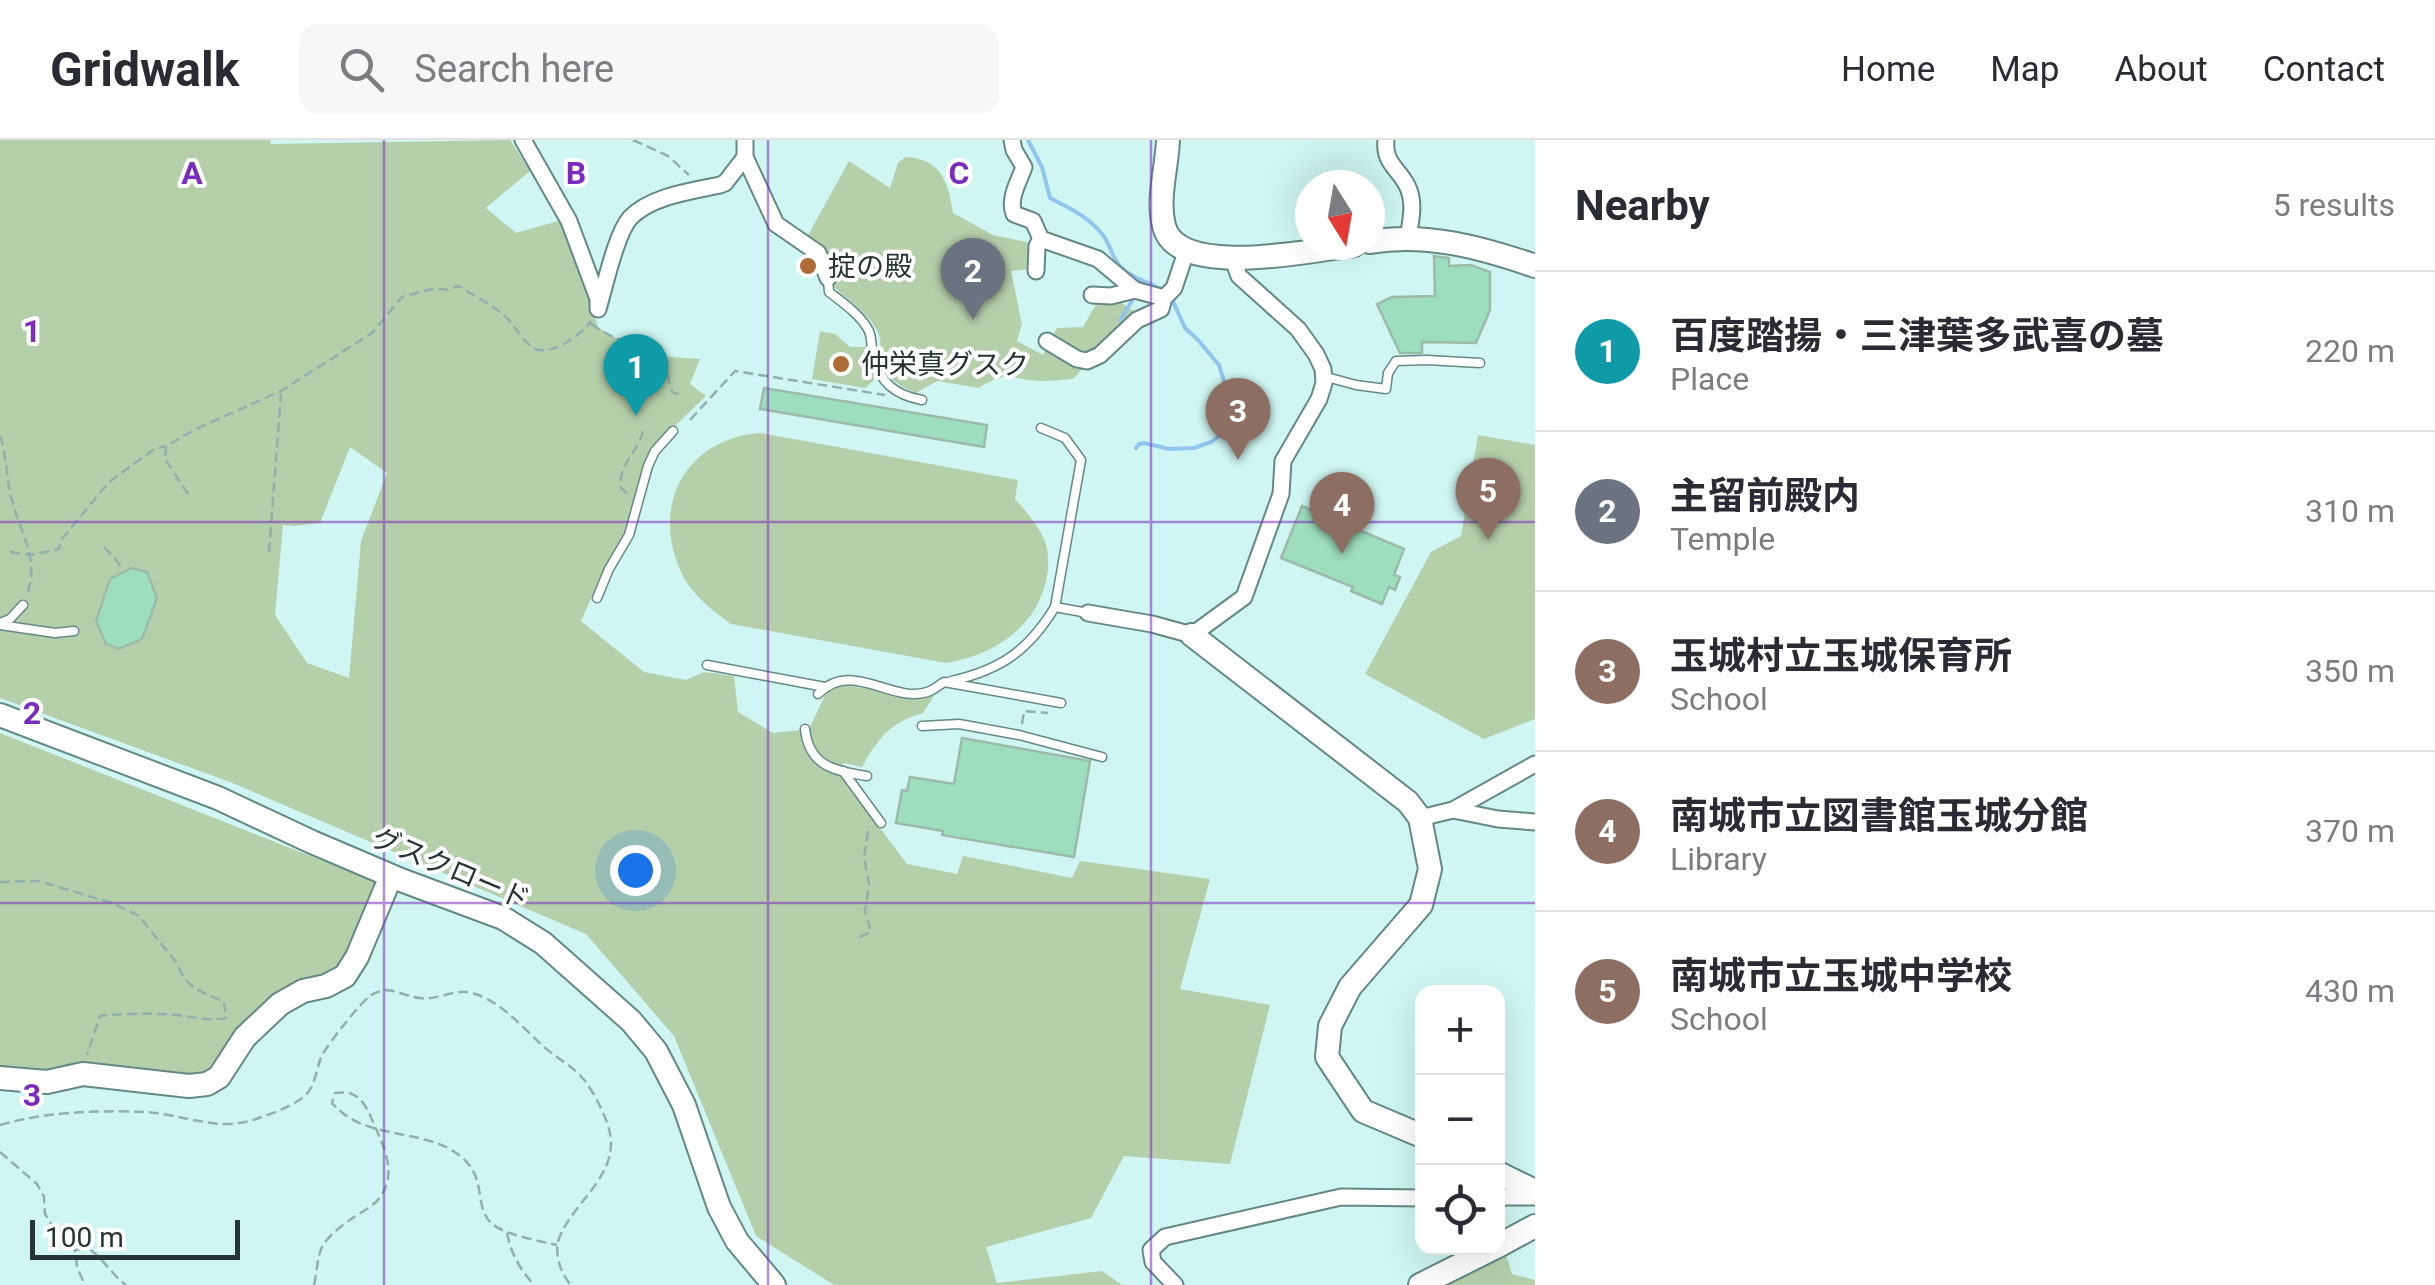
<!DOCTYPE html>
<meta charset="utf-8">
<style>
:root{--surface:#fff;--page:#f7f7f7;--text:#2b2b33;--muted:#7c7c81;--line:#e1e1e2;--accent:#ad6b36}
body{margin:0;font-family:Roboto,"Noto Sans JP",sans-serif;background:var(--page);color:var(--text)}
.controls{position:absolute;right:30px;bottom:30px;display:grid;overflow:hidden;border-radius:20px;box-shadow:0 10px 40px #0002}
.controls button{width:90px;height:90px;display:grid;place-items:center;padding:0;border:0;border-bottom:2px solid var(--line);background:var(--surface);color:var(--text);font:50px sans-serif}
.compass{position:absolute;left:1295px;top:30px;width:90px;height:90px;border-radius:50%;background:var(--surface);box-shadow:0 10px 40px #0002;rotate:169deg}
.scale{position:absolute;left:30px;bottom:25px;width:210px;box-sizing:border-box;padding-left:10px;border:5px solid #263534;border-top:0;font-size:28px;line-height:35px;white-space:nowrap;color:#263534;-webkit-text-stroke:8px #fff;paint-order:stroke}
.you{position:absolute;left:635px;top:730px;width:35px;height:35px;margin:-25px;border:8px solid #fff;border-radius:50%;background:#1a73e8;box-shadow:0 0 0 15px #1a73e833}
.badge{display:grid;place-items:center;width:65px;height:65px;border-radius:50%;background:var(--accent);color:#fff;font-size:32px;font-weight:700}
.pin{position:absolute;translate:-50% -82px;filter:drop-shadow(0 2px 5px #0008)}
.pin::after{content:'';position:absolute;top:52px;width:35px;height:30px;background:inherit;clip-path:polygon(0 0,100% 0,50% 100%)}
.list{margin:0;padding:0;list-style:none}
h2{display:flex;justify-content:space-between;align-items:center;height:130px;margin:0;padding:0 40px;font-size:42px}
h2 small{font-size:32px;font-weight:400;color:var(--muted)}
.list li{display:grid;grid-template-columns:65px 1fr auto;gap:30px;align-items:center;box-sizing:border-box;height:160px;padding:0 40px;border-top:2px solid var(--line)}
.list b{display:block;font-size:38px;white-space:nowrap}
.list p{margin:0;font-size:32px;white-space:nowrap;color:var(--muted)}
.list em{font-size:32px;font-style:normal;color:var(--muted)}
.icon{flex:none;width:55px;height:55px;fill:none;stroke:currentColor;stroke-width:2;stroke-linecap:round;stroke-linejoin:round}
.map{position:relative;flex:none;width:1535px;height:1145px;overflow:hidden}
header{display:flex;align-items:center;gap:60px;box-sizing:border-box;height:140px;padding:0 50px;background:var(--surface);border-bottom:2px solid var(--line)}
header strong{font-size:48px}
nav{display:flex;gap:55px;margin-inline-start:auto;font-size:35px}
.search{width:700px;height:90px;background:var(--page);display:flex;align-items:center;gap:25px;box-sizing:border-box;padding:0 35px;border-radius:20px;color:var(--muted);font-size:38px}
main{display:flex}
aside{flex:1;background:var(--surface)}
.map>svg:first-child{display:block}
.green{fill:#b6cfab;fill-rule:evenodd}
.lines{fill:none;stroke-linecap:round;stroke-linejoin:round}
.stream{stroke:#90c5ed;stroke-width:4}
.building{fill:#9ddebe;stroke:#9bbaaa;stroke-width:2.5}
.lane-casing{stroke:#648985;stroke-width:11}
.street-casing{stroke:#648985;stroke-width:19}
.secondary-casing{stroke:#648985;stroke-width:26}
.path{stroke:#91afac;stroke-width:2.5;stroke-dasharray:10 5;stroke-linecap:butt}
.lane{stroke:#fff;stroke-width:8}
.street{stroke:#fff;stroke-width:15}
.secondary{stroke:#fff;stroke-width:22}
.grid{fill:none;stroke:#7b2cbf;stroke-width:2.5;stroke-opacity:0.55}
.poi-dot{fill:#ad6b36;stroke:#fff;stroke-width:4}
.labels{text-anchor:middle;stroke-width:8;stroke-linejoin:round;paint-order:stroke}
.poi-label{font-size:28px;fill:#263534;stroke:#fff;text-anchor:start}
.street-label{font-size:28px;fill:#263534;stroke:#fff}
.grid-label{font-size:32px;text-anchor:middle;font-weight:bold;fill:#7b2cbf;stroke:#fff;stroke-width:8;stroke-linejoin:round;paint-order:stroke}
</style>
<header>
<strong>Gridwalk</strong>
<div class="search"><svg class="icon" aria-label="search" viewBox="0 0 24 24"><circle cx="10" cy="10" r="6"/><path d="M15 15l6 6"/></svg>Search here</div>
<nav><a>Home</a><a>Map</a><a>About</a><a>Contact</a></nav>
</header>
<main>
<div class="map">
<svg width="1535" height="1145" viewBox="0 0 1535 1145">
<rect width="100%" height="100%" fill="#cff6f2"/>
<g class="green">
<path d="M0,0H270L271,4L510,0L530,31L486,68L516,93L562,80L598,187L643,215L700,219L690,244L706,256L651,309L626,393L604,429L581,481L644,532L686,540L704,532L734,536L738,572L773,593L809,589L827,551L845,545L911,557L934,556L923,573C891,582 878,598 862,627L844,623L838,632L907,724L957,734L963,716L1072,738L1080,721L1210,739L1180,849L1270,865L1230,1024L1124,1016L1091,1078L986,1107L997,1143L1102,1131L1122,1145H834L756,1096L674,896L586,794L230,642L0,558ZM350,307L387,333L361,401L349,538L307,523L275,475L283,385L295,386L320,383Z"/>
<path d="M905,17C942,19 948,42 953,73L993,95L1031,103L1030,129L1011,131L1022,184L1017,201L1043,215L1057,188L1083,187L1098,161L1120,162L1138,174L1116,193L1073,239C1063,240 1052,241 1041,241C1012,240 1007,229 979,248L937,241L916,253C900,247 886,238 881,220C879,212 882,203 879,195C872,176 849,161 834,147L833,136L806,99L849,21L890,48L898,23Z"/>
<polygon points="820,191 835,194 850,207 866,207 869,222 877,237 865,248 812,239"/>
<path d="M760,293L1018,340L1015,359C1025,370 1037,384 1043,397C1049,409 1049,424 1047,436C1038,487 994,515 946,523L731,484C713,471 692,455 682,434C650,367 684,299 760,293Z"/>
<polygon points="1478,295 1535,305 1535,579 1484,599 1365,534 1431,412 1461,396"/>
<polygon points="0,593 381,744 342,831 294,845 209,939 57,934 0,929"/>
<polygon points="1505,1111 1512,1134 1535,1140 1535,1145 1437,1145"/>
</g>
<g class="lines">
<g class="stream">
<path d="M1028,0L1042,27L1050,58C1068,67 1090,78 1102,94C1111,104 1111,118 1122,128C1134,140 1150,142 1164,151"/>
<polyline points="1120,180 1135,156"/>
<polyline points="1136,308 1139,304 1144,303 1169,309 1194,308 1211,302 1219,296 1231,275 1231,265 1219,225 1198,200 1185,188 1171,157"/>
</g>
</g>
<g class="building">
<polygon points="1434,116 1449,118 1449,126 1471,125 1490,132 1490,170 1476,203 1422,202 1422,213 1400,213 1377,164 1392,157 1435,156"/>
<polygon points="764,248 987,285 984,307 760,269"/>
<polygon points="1302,366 1404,409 1394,435 1400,437 1395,450 1389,447 1382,464 1351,451 1353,447 1281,418"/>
<polygon points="131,428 147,432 157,458 142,499 119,509 106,504 96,481 110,439"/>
<polygon points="962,598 1090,621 1074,717 942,695 943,691 896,683 902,650 907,651 910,637 954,644"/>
</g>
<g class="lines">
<g class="lane-casing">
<g id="lane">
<path d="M828,140L829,152C842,162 861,175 869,191C872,198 871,207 873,215C880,243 895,255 922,260"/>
<polyline points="1323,236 1356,245 1386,249 1388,233 1396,221 1427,220 1480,223"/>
<polyline points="1041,288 1065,298 1081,320 1055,467"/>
<polyline points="597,458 609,429 629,395 648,326 655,311 673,291"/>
<polyline points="0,483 10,479 23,465"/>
<polyline points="0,485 55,493 74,491"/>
<polyline points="707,525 825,547"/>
<path d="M951,541C1001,530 1029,510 1055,467L1088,473"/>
<path d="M818,554C853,518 893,566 930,551C935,549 939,545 944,542L1061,563"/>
<polyline points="922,586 959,584 1019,595 1102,617"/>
<path d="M805,589C809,626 834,631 867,636"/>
<polyline points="843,631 881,683"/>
</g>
</g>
<g class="street-casing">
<g id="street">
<path d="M523,0L569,81L598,159V169C605,146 616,94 630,78C651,56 692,51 720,45L725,43L745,17"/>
<polyline points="745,0 745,17 776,84 818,113 828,138"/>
<path d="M1012,0L1014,10L1024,27C1019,41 1008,59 1014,74L1033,81L1041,99L1098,119L1135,150L1164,158"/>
<path d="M1386,0C1383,25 1402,30 1409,50C1415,66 1410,83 1408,99"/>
<polyline points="1036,131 1037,106 1041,99"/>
<polyline points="1092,155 1111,156 1135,150"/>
<polyline points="1047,201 1077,219 1087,221 1100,215 1137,180 1161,169 1164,158 1174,148 1187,109"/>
<polyline points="1088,473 1152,484 1192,495 1244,457 1281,354 1283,321 1319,259 1324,243 1323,229 1316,214 1298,189 1239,136 1233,120"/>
<polyline points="1453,670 1498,679 1535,682"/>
<polyline points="1420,678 1453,670 1535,624"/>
<polyline points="1498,1057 1535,1057"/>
<polyline points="1175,1145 1153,1122 1151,1110 1165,1097 1341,1057 1422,1058"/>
</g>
</g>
<g class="secondary-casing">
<g id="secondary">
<path d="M1168,0C1167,28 1157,58 1164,86C1177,140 1314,110 1354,105"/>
<path d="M1370,102C1426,92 1483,108 1535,126"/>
<polyline points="1192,495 1408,662 1420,678 1430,729 1421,765 1350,847 1330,886 1327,917 1363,971 1422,996"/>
<polyline points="0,575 218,658 312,702 401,740 503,778 543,803 631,881 656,911 684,965 719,1067 737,1101 774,1145"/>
<polyline points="0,938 47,942 83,934 189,946 207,944 219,937 245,897 280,864 303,851 326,846 345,836 357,817 391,736"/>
<polyline points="1498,1033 1535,1051"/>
<polyline points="1498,1106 1535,1086"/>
<polyline points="1420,1145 1494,1108"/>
</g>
</g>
<g class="path">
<polyline points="633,0 668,16 689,35"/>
<path d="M591,184C606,194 623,204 642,204C648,204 654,203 660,204L672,252L680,255"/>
<polyline points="690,280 735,231 885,255"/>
<path d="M0,296C7,316 6,339 12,360C20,393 40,420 27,454"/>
<path d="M627,353L621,348C617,324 640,311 643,290"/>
<path d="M188,354L165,319L166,306L198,288L281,251L372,193L402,157L436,148L447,150L459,146C474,156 493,165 506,177C515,186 521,199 532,207C548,219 582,195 591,181"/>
<polyline points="104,407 117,421 121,428"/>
<polyline points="10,412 31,415 59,409 61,400 109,342 153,310 165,306"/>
<polyline points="269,412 281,254"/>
<polyline points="1022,584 1024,571 1048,573"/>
<path d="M0,742L39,741L112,763L139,776L176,822L184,838L195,849L224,862L226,878C208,881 193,877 176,875C150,873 126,873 100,876L87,915"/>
<polyline points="860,797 871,792 865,771 869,744 864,717 869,686"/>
<path d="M0,985C45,972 96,970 143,972C177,973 215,991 249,981C264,977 301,964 309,951C316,941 317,926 322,915C329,903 359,864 370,856C389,843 400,856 420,858C437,861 455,848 472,853C501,861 523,888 544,907C558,919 574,927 585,941C594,953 605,974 609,989C621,1034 575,1060 560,1096C553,1111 560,1133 571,1145"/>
<polyline points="0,1012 37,1044 44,1057 45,1074 54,1089 75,1110 77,1127 85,1145"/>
<path d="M507,1093C511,1114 520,1129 534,1145"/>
<path d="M76,1110L88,1108C103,1118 111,1134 126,1145"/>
<path d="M314,1145C317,1133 317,1117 322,1107C328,1096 341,1086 350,1080C359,1073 375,1066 381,1056C399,1029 380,1000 370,975C362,958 354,950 335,953L332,963C364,1000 416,988 453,1011C490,1033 472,1064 491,1083C504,1095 540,1101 557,1105"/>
</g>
<use href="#lane" class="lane"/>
<use href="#street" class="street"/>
<use href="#secondary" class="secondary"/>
</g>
<path class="grid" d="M384,0V1145M768,0V1145M1151,0V1145M0,382H1535M0,763H1535"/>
<g class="poi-dot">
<circle cx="808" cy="126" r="10"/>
<circle cx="841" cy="224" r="10"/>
</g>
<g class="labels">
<g class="poi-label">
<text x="828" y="136">掟の殿</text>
<text x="861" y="234">仲栄真グスク</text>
</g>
<g class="street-label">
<text transform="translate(451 728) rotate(23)" y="10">グスクロード</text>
</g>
</g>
<g class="grid-label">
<text x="192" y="44">A</text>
<text x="576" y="44">B</text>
<text x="959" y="44">C</text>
<text x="32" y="202">1</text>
<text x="32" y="584">2</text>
<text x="32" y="966">3</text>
</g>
</svg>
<div class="controls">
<button>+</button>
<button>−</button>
<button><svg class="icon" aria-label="locate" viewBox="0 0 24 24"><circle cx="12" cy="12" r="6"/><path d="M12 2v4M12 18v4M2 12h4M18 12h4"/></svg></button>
</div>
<svg class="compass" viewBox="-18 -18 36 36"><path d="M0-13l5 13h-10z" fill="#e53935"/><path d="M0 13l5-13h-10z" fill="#7c7c81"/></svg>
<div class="scale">100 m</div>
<div class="you"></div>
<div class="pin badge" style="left:636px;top:276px;background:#0f9aa8">1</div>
<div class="pin badge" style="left:973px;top:180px;background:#6b7280">2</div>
<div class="pin badge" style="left:1238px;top:320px;background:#8d6e63">3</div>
<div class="pin badge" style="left:1342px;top:414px;background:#8d6e63">4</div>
<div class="pin badge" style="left:1488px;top:400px;background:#8d6e63">5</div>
</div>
<aside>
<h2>Nearby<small>5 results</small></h2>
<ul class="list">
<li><span class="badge" style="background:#0f9aa8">1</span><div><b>百度踏揚・三津葉多武喜の墓</b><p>Place</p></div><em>220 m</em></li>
<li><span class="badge" style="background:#6b7280">2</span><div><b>主留前殿内</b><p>Temple</p></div><em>310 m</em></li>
<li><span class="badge" style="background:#8d6e63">3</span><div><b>玉城村立玉城保育所</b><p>School</p></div><em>350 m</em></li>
<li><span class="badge" style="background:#8d6e63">4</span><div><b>南城市立図書館玉城分館</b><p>Library</p></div><em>370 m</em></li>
<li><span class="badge" style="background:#8d6e63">5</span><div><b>南城市立玉城中学校</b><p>School</p></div><em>430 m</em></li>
</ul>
</aside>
</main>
